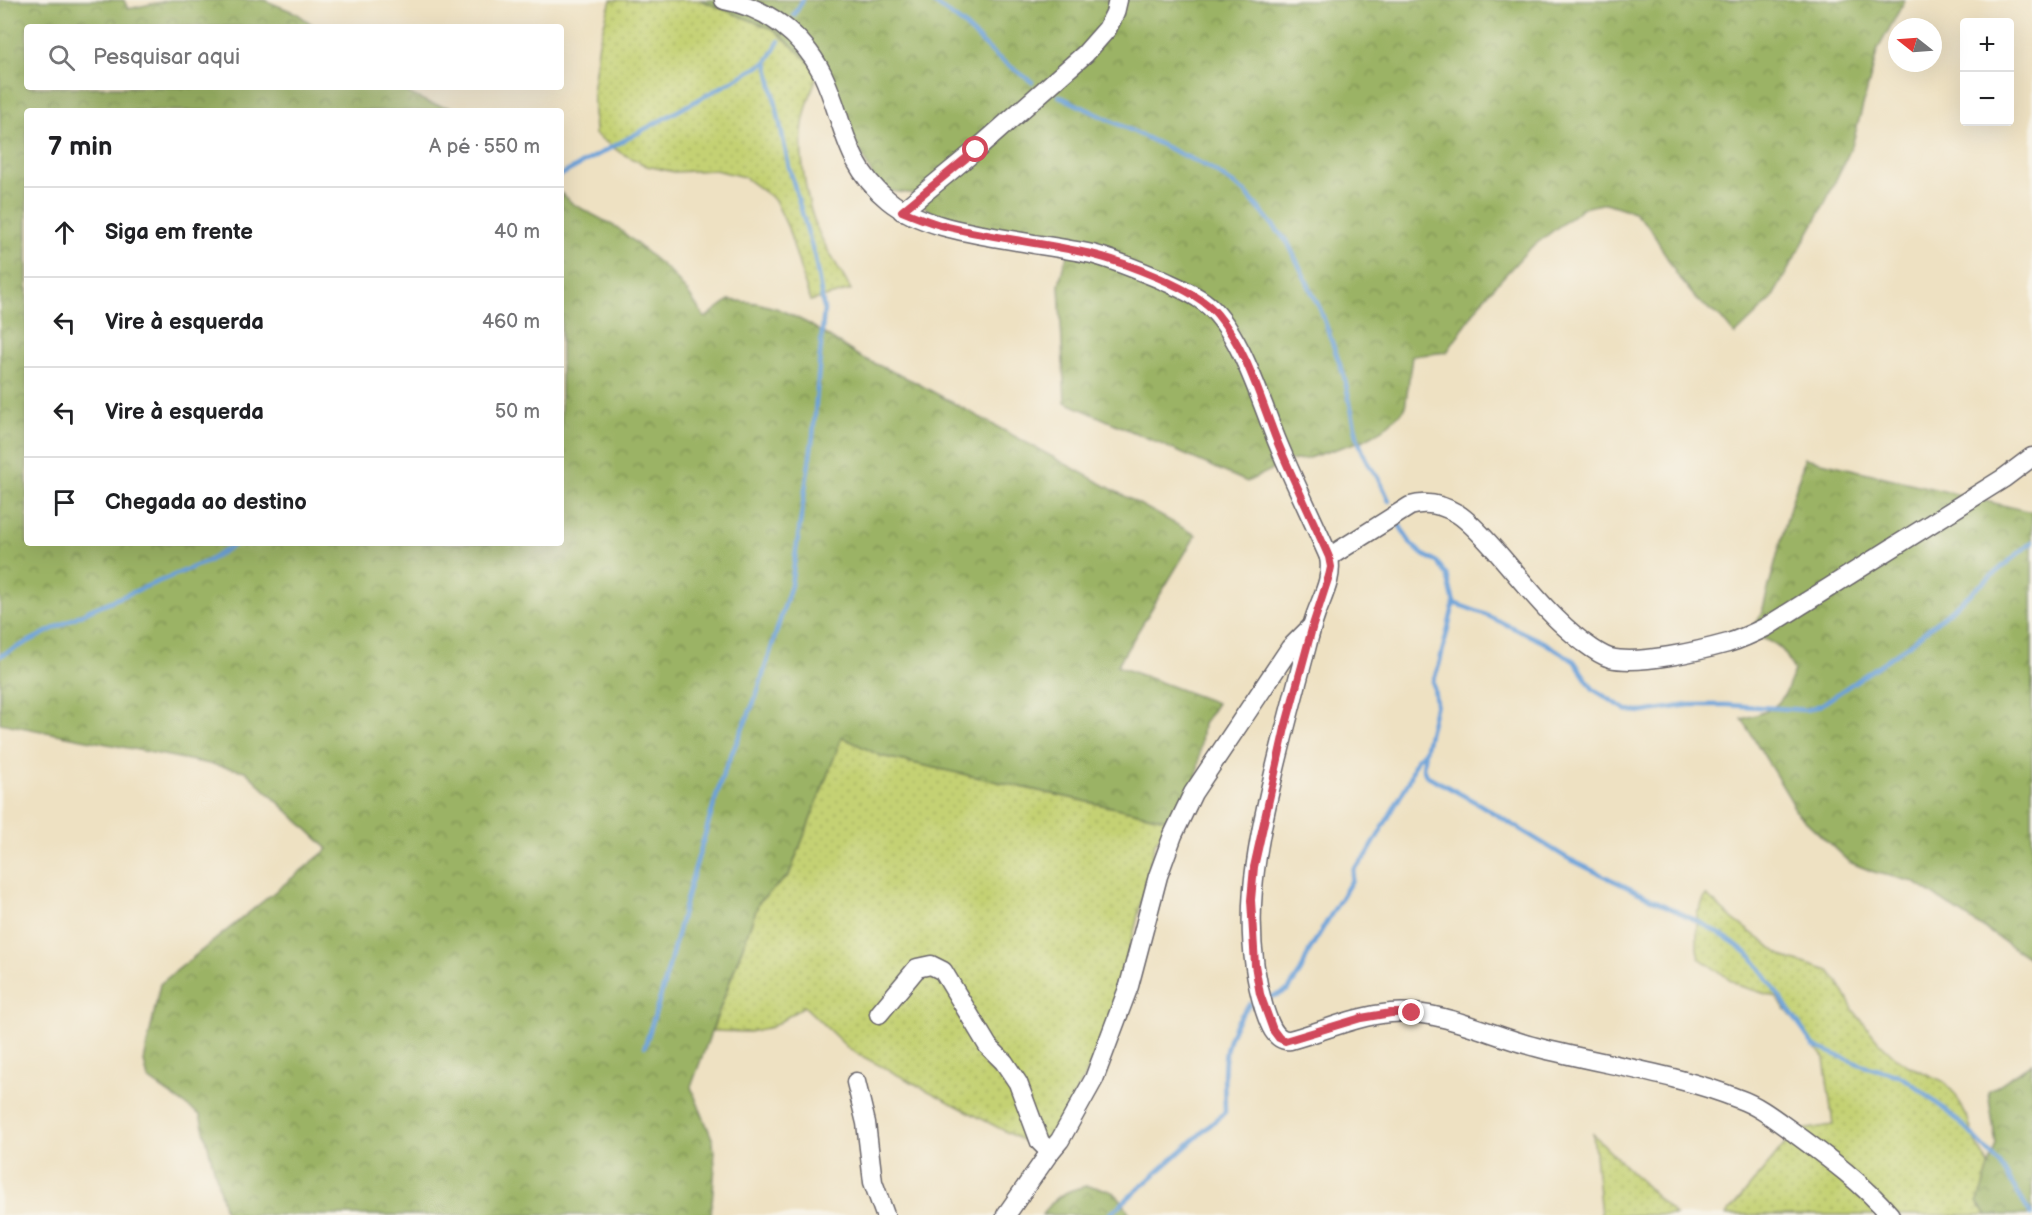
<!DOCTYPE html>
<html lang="pt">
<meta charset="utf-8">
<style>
:root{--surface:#fff;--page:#f2f2f2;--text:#202124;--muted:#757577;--line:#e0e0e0}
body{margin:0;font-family:"Balsamiq Sans",sans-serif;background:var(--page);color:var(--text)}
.controls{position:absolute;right:18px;top:18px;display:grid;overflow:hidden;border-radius:6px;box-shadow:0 6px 24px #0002}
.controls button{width:54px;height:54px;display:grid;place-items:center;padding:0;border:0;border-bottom:2px solid var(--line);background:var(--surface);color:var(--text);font:30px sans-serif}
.compass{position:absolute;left:1888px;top:18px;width:54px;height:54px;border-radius:50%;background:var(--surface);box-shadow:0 6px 24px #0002;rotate:287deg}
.stop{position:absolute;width:18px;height:18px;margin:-14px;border:4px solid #d1495b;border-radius:50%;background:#fff}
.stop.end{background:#d1495b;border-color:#fff;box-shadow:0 2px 6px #0008}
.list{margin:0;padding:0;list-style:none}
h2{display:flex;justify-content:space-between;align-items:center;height:78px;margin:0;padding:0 24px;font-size:26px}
h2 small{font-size:20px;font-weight:400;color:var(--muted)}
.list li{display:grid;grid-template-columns:39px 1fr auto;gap:18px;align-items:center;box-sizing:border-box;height:90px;padding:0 24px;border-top:2px solid var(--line)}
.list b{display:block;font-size:22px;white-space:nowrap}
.list em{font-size:20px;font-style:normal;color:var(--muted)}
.icon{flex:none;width:33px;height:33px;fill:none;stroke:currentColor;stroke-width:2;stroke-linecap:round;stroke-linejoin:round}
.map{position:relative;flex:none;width:2032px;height:1215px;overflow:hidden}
.search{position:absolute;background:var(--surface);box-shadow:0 6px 24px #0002;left:24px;top:24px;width:540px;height:66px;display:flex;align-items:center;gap:15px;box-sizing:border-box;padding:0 21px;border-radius:6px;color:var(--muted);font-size:22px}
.panel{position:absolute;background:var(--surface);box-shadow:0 6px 24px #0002;left:24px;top:108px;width:540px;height:438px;border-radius:6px}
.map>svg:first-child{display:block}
.grass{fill:url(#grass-dots);stroke:#737a57;stroke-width:1.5}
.forest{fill:url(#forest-crowns);stroke:#5e6a50;stroke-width:1.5}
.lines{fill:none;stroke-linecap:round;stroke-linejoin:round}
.stream{stroke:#6ca2d9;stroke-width:4.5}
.minor-casing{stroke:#69656a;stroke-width:21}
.minor{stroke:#fff;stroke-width:18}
.route{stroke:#d1495b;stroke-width:8}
</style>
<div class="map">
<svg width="2032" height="1215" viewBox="0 0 2032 1215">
<defs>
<pattern id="grass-dots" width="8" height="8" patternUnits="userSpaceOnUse" patternTransform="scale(1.5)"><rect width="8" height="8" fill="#c4d173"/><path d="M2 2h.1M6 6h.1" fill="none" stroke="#a8b364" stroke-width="1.8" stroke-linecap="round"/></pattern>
<pattern id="forest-crowns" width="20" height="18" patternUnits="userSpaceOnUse" patternTransform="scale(1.5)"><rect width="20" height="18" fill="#9bb365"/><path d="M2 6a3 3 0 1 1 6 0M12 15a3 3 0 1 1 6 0" fill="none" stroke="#7e9154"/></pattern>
</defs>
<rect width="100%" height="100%" fill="#f7f3e8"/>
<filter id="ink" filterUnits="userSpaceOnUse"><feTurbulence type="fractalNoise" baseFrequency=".0167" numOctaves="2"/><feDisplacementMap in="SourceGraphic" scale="12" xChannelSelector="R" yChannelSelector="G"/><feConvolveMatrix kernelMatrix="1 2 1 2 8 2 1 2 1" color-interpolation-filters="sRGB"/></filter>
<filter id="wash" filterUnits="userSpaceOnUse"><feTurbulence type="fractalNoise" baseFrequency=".008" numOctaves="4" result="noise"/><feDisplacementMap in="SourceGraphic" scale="24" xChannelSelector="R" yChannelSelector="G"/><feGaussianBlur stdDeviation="1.35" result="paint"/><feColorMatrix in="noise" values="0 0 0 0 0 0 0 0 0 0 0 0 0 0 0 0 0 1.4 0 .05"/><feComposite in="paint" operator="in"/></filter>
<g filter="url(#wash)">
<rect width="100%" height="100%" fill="#eee1c2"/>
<g class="grass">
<path d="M611,0H700L775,30L819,71C812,89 806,106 803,124C798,153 807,207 819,233C828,253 841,271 851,290L810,301L788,228L775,200L744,177L715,170L674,172L647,166L621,153L595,134L593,86L599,42Z"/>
<polygon points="842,736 881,756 1170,820 1155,843 1135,928 1109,1021 1086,1075 1043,1151 850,1050 804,1006 772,1027 749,1032 712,1031 759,902 789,875"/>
<polygon points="1706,895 1733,919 1784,957 1829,971 1838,982 1854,1011 1879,1042 1894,1056 1909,1066 1943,1081 1955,1094 1968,1119 1975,1142 1990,1167 1978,1202 1987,1215 1726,1215 1796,1131 1833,1125 1824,1058 1776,997 1740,986 1699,958 1697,949 1697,914"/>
<polygon points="1593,1134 1675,1215 1601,1215"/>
</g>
<g class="forest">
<polygon points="0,0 124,0 128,9 170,0 264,0 296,13 316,27 27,27 27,87 396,87 429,103 466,111 27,111 27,543 561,543 561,193 573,204 618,228 670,272 688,293 705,318 729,300 757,303 779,309 809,324 860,357 913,381 1196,535 1117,666 1217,703 1203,724 1197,778 1170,820 881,756 842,737 789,875 759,902 691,1087 713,1141 715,1166 711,1215 226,1215 200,1115 148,1079 144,1061 160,984 328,849 245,771 0,723"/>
<polygon points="700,0 1905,0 1878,49 1852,146 1822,209 1771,300 1735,335 1721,318 1697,300 1677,275 1650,228 1634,212 1606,203 1583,208 1528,250 1483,299 1447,352 1412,356 1405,409 1382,430 1364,440 1305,459 1289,461 1247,482 1065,402 1059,285 1064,263 1074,246 943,223 924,206 926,195 880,190 819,71 775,30"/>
<path d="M1805,458L2032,512V960L1914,882L1874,872L1849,862L1794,810L1792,802L1742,719C1777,709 1782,706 1794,671C1784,646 1775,641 1750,635L1762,612L1790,507Z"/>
<polygon points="2032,1063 2032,1215 1987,1215 1978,1202 1996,1144 1988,1092"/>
<path d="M1086,1186C1110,1188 1120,1192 1130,1215H1043C1055,1196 1065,1191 1086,1186Z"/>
</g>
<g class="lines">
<g class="stream">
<polyline points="930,0 963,24 996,56 1032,82"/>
<polyline points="794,15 803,0"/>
<polyline points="1059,96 1210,168 1245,192 1288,243 1321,311 1344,376 1358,440 1367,462 1380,481 1389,501"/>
<polyline points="561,175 767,62 779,41"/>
<polyline points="1398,523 1411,544 1422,554 1437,562 1447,575 1454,603 1439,665 1433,681 1436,703 1425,751 1423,768 1426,775 1479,804 1567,858 1705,925 1733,942 1752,957 1814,1046 1864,1066 1898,1075 1910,1082 1959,1121 2000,1164 2031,1215"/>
<polyline points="1454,603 1484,614 1545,643 1574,661 1593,689 1628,711 1643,712 1689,705 1727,705 1806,710 1821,705 1910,644 2032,542"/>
<polyline points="0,656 92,609 208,561 237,543"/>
<polyline points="1267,998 1280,994 1288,990 1301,971 1309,951 1352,880 1354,869 1367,855 1409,781 1416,760 1425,751"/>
<polyline points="645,1046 664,985 690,885 723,774 756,697 791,585 813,436 824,310 815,258 789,167 767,62"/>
<path d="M1109,1215L1225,1112C1224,1068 1219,1039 1250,1004"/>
</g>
</g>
</g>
<g filter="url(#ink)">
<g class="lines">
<g class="minor-casing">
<g id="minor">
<path d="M724,0C767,8 802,34 822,73C845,121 843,163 888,200C924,230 988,235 1034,244C1053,247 1073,250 1092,254C1115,260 1138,270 1160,279C1175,286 1191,292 1204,302C1239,327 1261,402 1277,441C1293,480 1312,518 1329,557C1333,578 1323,595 1316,614C1312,625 1309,637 1306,649C1295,690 1284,731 1274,773C1255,851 1240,929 1264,1008C1268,1020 1274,1042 1290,1040C1324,1031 1355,1016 1391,1013C1441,1009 1489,1035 1536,1047C1604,1065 1674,1073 1739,1099C1759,1106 1776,1120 1793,1132C1827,1157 1863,1183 1890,1215"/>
<polyline points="902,211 976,150 1085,54 1107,29 1115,13 1118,0"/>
<path d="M1329,557L1410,506C1426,501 1443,505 1458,514C1473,524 1485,539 1497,552C1524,583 1550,617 1583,642C1591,648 1600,655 1610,658C1639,665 1699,651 1728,643C1741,639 1754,633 1766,627L2004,478L2032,457"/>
<polyline points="879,1014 917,968 931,965 943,971 988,1046 1004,1062 1018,1083 1040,1142 1050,1152 1060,1140 1094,1079 1129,986 1158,876 1173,835 1193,793 1290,648 1311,627"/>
<polyline points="856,1082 866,1123 873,1182 885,1215"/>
<polyline points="1006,1215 1050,1152"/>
</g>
</g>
<use href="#minor" class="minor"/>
</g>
</g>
<g class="lines" filter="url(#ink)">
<path class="route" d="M976,150L902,211C914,216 927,221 940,225C990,238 1041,242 1091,254C1123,262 1197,289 1217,314C1247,350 1260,398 1277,441C1293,480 1312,518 1329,557L1331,567L1329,576L1313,625L1285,728L1254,867L1251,900L1255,965L1260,994L1273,1030L1279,1038L1285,1041L1361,1018L1391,1013H1412"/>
</g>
</svg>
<div class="controls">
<button>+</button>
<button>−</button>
</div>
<svg class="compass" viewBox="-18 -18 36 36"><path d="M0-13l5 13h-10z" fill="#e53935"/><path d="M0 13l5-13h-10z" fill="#757577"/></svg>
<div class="stop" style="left:976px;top:150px"></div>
<div class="stop end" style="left:1412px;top:1013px"></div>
<div class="search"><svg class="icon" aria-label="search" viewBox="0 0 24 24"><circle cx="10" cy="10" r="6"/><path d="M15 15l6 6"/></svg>Pesquisar aqui</div>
<section class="panel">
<h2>7 min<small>A pé · 550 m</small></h2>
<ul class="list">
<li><svg class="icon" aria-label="ahead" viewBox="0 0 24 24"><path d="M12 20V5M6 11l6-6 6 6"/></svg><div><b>Siga em frente</b></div><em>40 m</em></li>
<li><svg class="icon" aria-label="left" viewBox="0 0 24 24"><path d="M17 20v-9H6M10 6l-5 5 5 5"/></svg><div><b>Vire à esquerda</b></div><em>460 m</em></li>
<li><svg class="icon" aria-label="left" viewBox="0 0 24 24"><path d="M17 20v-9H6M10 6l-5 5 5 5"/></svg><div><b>Vire à esquerda</b></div><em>50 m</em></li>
<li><svg class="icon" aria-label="arrive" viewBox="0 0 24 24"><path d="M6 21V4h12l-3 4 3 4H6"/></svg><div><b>Chegada ao destino</b></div></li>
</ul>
</section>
</div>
